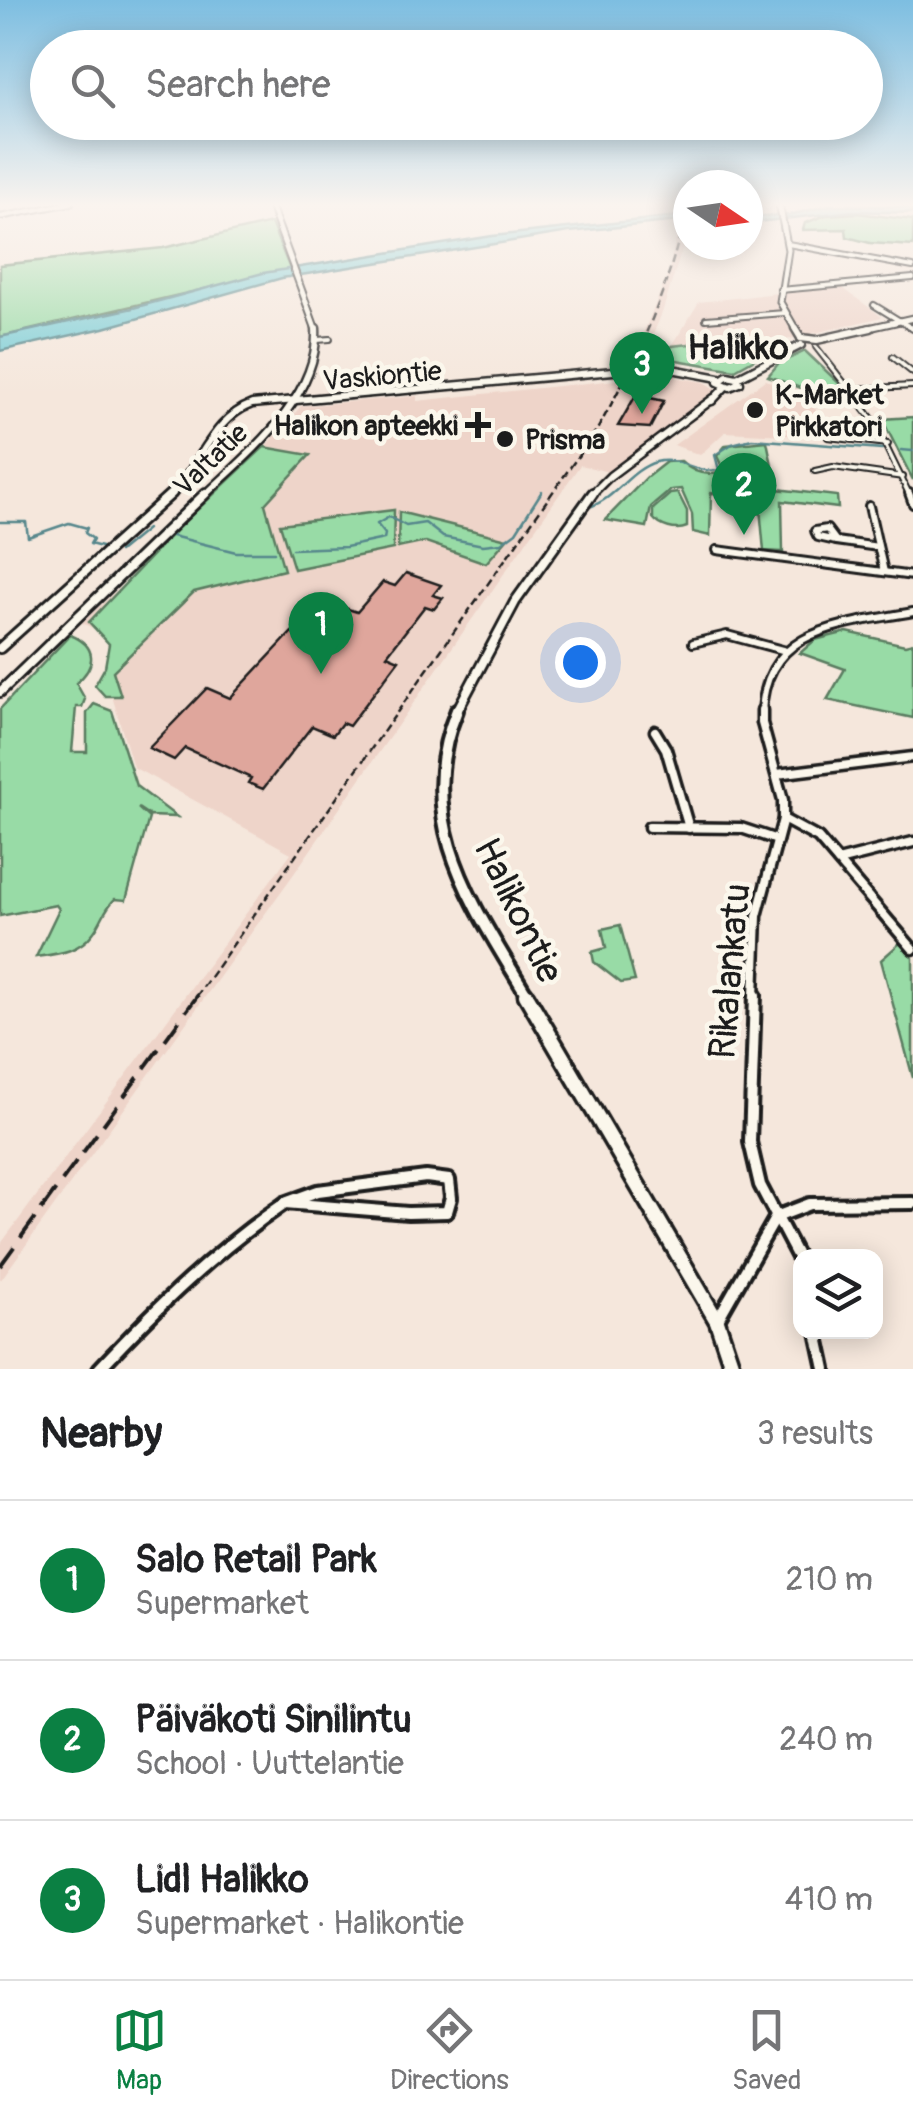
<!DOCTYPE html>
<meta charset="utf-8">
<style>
:root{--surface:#fff;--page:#f6f6f6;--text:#202124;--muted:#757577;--line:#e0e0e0;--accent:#0b8043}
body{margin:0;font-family:Pangolin,sans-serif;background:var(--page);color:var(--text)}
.controls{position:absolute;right:30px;bottom:30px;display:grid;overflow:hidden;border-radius:20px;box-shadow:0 5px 25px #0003}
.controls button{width:90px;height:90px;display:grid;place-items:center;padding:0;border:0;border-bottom:2px solid var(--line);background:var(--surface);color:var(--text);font:50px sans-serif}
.compass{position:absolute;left:673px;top:170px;width:90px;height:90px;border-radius:50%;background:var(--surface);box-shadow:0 5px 25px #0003;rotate:103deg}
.you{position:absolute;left:580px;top:662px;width:35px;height:35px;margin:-25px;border:8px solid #fff;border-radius:50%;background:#1a73e8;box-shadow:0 0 0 15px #1a73e833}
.badge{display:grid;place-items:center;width:65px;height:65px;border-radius:50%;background:var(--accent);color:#fff;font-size:32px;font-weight:700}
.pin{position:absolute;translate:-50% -82px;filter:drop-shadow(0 2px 5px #0008)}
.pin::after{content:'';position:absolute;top:52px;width:35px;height:30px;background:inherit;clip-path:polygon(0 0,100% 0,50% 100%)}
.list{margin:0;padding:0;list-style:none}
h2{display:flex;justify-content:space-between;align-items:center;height:130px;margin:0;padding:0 40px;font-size:42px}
h2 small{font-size:32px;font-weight:400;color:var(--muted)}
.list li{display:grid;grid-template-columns:65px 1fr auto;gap:30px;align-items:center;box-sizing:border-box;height:160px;padding:0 40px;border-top:2px solid var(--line)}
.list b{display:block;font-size:38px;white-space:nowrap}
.list p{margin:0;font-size:32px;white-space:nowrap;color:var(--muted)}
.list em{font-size:32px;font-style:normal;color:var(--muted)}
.icon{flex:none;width:55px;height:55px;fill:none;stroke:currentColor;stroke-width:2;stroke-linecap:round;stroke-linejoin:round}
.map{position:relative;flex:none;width:913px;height:1369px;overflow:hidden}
.search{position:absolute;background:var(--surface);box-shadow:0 5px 25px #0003;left:30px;right:30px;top:30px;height:110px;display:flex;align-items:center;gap:25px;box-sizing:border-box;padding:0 35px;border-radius:55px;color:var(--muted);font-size:38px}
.sheet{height:610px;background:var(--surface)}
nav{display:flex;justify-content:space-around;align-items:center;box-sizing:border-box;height:140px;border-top:2px solid var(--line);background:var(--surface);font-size:28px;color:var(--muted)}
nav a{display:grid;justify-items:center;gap:5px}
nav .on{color:var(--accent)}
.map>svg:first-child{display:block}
.built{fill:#eed4c9}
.green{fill:#98dba6;stroke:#5a7c61;stroke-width:2.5}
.water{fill:#7dced6;stroke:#56878c;stroke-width:2.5}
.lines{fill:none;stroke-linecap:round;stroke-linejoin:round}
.stream{stroke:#56878c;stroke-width:2.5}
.building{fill:#dfa69c;stroke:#1c1c1c;stroke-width:2.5}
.street-far3-casing{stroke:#1c1c1c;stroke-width:8}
.street-far2-casing{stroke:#1c1c1c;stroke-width:12}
.street-far1-casing{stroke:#1c1c1c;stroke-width:15}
.street-casing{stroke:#1c1c1c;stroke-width:18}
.secondary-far4-casing{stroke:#1c1c1c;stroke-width:9}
.secondary-far3-casing{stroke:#1c1c1c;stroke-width:11}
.secondary-far2-casing{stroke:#1c1c1c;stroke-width:14}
.secondary-far1-casing{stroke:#1c1c1c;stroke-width:18}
.secondary-casing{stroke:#1c1c1c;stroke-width:21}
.street-far3{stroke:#fbf7ec;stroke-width:4}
.street-far2{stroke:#fbf7ec;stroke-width:6}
.street-far1{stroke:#fbf7ec;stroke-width:8}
.street{stroke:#fbf7ec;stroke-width:10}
.secondary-far4{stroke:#fbf7ec;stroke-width:5}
.secondary-far3{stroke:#fbf7ec;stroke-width:6}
.secondary-far2{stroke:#fbf7ec;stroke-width:8}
.secondary-far1{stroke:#fbf7ec;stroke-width:10}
.secondary{stroke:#fbf7ec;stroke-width:14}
.rail-far1{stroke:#1c1c1c;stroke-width:2.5;stroke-dasharray:8 4;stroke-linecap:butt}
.rail{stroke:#1c1c1c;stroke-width:4;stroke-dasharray:24 11;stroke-linecap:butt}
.poi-dot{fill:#1c1c1c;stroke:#fbf7ec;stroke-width:4}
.labels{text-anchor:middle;stroke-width:9;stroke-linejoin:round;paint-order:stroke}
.far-street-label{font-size:28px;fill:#1c1c1c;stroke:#fbf7ec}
.far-poi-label{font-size:28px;font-weight:bold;fill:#1c1c1c;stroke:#fbf7ec;text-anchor:start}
.far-district-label{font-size:35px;font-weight:bold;fill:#1c1c1c;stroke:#fbf7ec}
.near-street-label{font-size:38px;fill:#1c1c1c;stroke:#fbf7ec}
</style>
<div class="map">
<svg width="913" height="1369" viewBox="0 0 913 1369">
<rect width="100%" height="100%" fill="#f5e7dc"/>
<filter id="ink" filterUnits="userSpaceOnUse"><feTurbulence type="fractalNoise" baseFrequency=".01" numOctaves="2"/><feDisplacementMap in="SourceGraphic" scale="20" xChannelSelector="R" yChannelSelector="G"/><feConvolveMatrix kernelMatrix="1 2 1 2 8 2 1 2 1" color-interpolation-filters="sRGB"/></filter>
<g filter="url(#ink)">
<g class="built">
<polygon points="677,233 687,234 662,313 644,356 634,355 668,274"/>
<polygon points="840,286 882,317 773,343 735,347 728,339 672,346 699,302"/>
<polygon points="663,375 704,382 716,390 609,472 580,465 293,875 0,1281 0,1245 291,853 133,767 112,696 97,691 98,679 109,664 107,635 82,623 254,461 301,406 417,396 417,401"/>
<polygon points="765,380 798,389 840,438 725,432 700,455 674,445"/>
</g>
<g class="green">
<polygon points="857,213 913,220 913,246 870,243 847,237 846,229 803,230 805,223 826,215"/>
<polygon points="271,223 290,269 0,337 0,265 163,248"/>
<polygon points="725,340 734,348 785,342 735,370 665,358 672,346"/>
<polygon points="805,351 842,386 800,388 768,376 778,364"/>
<polygon points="913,417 913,480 882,419"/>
<path d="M767,441L777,489L837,496L838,508L782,501L783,552L764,551L759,497L711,493L710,536L693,532L692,514L681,489L671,490L651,507L647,527L605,520L647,477L666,462L681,461C692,472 704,476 719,473L723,469L717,456L726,445Z"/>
<polygon points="264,447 310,455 265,504 284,570 194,592 113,671 121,696 105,696 95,685 105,667 109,644 89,622 181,525"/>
<path d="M678,493L687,511V527C676,532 660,527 653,518V509L670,494Z"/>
<polygon points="394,510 393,549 294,569 280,524"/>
<polygon points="399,512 507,539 486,563 426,542 398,548"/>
<polygon points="847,632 905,645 913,643 913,718 827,700 845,669 800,653 815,640"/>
<path d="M70,635C97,645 97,666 76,683L85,699L82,707H76L72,752H87V713L94,704L112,711L136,786L177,817L150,816L138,808L149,818L126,900L115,899C104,909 102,922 93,933C79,952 58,954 36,957L59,909L56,905L0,916V709Z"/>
<polygon points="620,925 635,981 621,983 594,962 592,952 606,948 602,929"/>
<polygon points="900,943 913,958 913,1078 881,960"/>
</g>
<g class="water">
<polygon points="830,205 913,207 913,213 853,211 748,223 748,217 789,215"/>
<polygon points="688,215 688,220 569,232 282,278 104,328 0,351 0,337 133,308 263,273 492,236"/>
</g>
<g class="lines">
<g class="stream">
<polyline points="901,450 913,451"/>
<path d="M589,507C616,499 629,470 656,462C679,456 696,474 719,470L715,455L732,444L752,439L882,449"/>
<polyline points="0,522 26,522 28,537 69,523 87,528 85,533 93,539 90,544 105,548"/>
<polyline points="172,536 236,552 274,552"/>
<polyline points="292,549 346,547 384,539 385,534 377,524 389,517 406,526 425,523 443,537 483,545 501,543 516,532 542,491"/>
<polyline points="119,552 147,529"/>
</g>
</g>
<g class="building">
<polygon points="636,395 664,401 650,428 618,426"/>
<polygon points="406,573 441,585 433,595 443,598 434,609 425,606 387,655 399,660 349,726 342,723 333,735 312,726 263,789 248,783 251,778 185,748 174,760 149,748 207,688 230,698 292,632 316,641 345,608 357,612 383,582 395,586"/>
</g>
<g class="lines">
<g class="street-far3-casing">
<g id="street-far3">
<polyline points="0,217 71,203"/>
<polyline points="788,244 913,267"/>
<polyline points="780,290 913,278"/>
<polyline points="874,305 913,329"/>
<polyline points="706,319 785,313"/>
<polyline points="317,340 330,339"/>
<polyline points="816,347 873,420 910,496"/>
<polyline points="893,357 913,373"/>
<polyline points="854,389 913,386"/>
<polyline points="828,437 888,444"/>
<polyline points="815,471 833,467 903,477"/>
</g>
</g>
<g class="street-far2-casing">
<g id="street-far2">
<polyline points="909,493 913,504"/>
<polyline points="869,506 884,572"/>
<polygon points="827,529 836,541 818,537 815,531"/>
<polyline points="836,541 878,547"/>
<polyline points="717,550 913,576"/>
<polyline points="693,643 727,635 786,651"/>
<path d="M762,713C765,625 846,625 913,612"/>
</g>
</g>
<g class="street-far1-casing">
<g id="street-far1">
<polyline points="655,731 666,749 689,828"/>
<polyline points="777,774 913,757"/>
<polyline points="783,819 818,838 913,949"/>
<polyline points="649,827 741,828 777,840"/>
<polyline points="838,861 913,842"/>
<polyline points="754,997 757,916 783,819 783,800 762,723 762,710"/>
</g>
</g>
<g class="street-casing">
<g id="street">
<polyline points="755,995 750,1142 760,1185 800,1261"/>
<polygon points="426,1177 449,1180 451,1198 447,1212 408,1213 285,1203 318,1191"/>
<polyline points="718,1319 776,1217 810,1204 913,1203"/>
<polyline points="817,1332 825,1369"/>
<path d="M99,1369C157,1307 215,1251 285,1203"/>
</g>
</g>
<g class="secondary-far4-casing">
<g id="secondary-far4">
<polyline points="270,203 316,330"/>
<polyline points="779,203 788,250 780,302 796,330"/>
<polyline points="860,330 913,318"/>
</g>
</g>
<g class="secondary-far3-casing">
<g id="secondary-far3">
<polyline points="795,328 801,338"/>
<polyline points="801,338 817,340 871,328"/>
<polygon points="727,376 737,378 740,383 730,387 718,382"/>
<polyline points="737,378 801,345"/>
<polyline points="712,401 726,386"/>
<path d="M169,496C200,468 211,419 252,404L635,369L677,370L719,378"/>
<path d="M204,496C249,453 320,397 316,328"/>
<polyline points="590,496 610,476 714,398"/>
</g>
</g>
<g class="secondary-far2-casing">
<g id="secondary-far2">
<polyline points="0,648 172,493"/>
<polyline points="0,692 206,493"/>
<polyline points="456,713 515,602 593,493"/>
</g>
</g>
<g class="secondary-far1-casing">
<path id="secondary-far1" d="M457,710C411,822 473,904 528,997"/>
</g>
<g class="secondary-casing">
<polyline id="secondary" points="526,995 717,1321 733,1369"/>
</g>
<use href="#street-far3" class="street-far3"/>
<use href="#street-far2" class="street-far2"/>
<use href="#street-far1" class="street-far1"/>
<use href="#street" class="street"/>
<use href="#secondary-far4" class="secondary-far4"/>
<use href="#secondary-far3" class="secondary-far3"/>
<use href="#secondary-far2" class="secondary-far2"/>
<use href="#secondary-far1" class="secondary-far1"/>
<use href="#secondary" class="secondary"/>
<path class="rail-far1" d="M196,997L598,428C639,356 671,285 687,203"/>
<polyline class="rail" points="0,1266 198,995"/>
</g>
</g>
<linearGradient id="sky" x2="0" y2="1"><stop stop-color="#7dbee1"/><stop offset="0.52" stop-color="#faf4ef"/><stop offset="1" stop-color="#faf4ef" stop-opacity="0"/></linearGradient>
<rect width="913" height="394" fill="url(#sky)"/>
<g class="poi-dot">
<circle cx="755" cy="410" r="10"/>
<path d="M473 410h10v10h10v10h-10v10h-10v-10h-10v-10h10z"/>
<circle cx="505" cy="439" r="10"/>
</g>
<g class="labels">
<g class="far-street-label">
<text transform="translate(382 375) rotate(-5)" y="10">Vaskiontie</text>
<text transform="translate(210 459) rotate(-44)" y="10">Valtatie</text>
</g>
<g class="far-poi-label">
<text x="775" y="404">K-Market<tspan x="775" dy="32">Pirkkatori</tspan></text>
<text x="458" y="435" text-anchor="end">Halikon apteekki</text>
<text x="525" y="449">Prisma</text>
</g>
<g class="far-district-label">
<text x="738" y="359">Halikko</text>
</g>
<g class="near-street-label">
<text transform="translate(519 910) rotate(64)" y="13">Halikontie</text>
<text transform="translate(729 971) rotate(-85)" y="13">Rikalankatu</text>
</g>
</g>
</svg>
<div class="controls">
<button><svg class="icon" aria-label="layers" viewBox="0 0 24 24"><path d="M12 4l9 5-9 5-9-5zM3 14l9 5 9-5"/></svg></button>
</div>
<svg class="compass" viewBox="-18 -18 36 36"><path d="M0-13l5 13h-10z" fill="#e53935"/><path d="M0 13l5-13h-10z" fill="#757577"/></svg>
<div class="you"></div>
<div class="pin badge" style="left:321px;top:674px">1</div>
<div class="pin badge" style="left:744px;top:535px">2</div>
<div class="pin badge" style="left:642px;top:414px">3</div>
<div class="search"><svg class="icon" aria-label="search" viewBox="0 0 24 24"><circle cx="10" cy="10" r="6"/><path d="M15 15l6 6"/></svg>Search here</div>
</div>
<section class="sheet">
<h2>Nearby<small>3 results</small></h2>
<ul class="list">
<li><span class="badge">1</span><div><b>Salo Retail Park</b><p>Supermarket</p></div><em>210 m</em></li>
<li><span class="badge">2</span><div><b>Päiväkoti Sinilintu</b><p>School · Uuttelantie</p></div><em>240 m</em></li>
<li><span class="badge">3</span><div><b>Lidl Halikko</b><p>Supermarket · Halikontie</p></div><em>410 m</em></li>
</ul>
</section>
<nav>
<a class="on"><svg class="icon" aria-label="map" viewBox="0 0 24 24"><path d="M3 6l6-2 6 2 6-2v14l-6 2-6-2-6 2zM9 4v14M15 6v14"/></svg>Map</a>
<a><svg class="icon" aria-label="directions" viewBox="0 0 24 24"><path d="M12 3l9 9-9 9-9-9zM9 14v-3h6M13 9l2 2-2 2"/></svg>Directions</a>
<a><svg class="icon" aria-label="saved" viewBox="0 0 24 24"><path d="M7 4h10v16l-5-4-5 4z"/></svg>Saved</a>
</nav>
